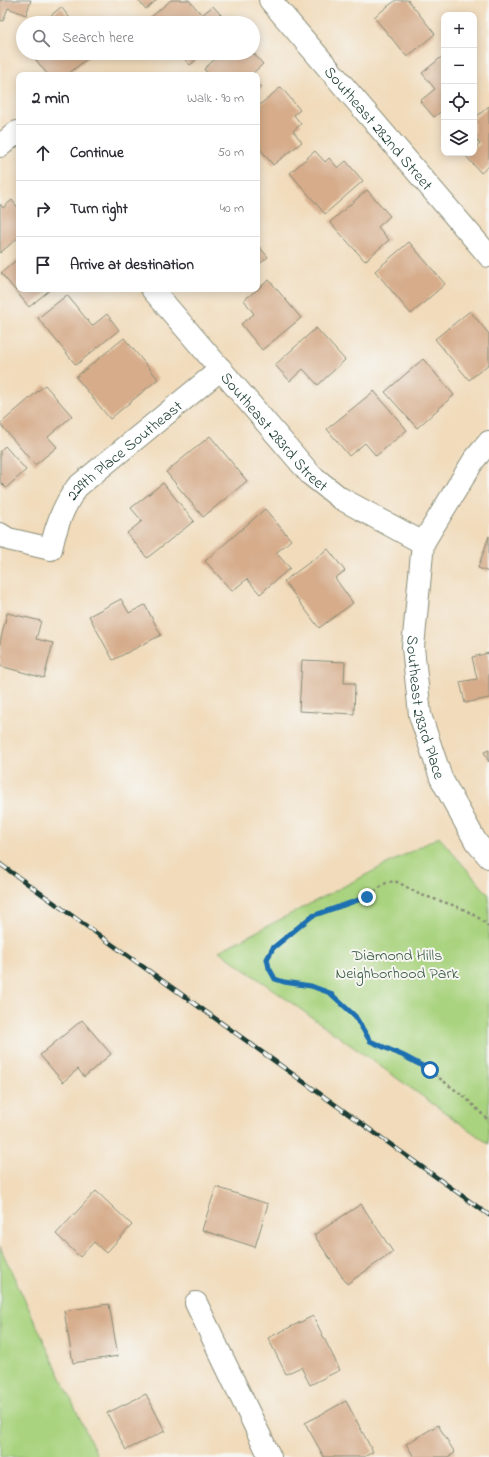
<!DOCTYPE html>
<meta charset="utf-8">
<style>
:root{--surface:#fff;--page:#f2f2f3;--text:#2b2b33;--muted:#7c7c81;--line:#e1e1e2}
body{margin:0;font-family:"Indie Flower",sans-serif;background:var(--page);color:var(--text)}
.controls{position:absolute;right:12px;top:12px;display:grid;overflow:hidden;border-radius:8px;box-shadow:0 2px 10px #0003}
.controls button{width:36px;height:36px;display:grid;place-items:center;padding:0;border:0;border-bottom:1px solid var(--line);background:var(--surface);color:var(--text);font:20px sans-serif}
.stop{position:absolute;width:12px;height:12px;margin:-9px;border:3px solid #1f6fb2;border-radius:50%;background:#fff}
.stop.end{background:#1f6fb2;border-color:#fff;box-shadow:0 1px 4px #0008}
.list{margin:0;padding:0;list-style:none}
h2{display:flex;justify-content:space-between;align-items:center;height:52px;margin:0;padding:0 16px;font-size:17px}
h2 small{font-size:13px;font-weight:400;color:var(--muted)}
.list li{display:grid;grid-template-columns:26px 1fr auto;gap:12px;align-items:center;box-sizing:border-box;height:56px;padding:0 16px;border-top:1px solid var(--line)}
.list b{display:block;font-size:15px;white-space:nowrap}
.list em{font-size:13px;font-style:normal;color:var(--muted)}
.icon{flex:none;width:22px;height:22px;fill:none;stroke:currentColor;stroke-width:2;stroke-linecap:round;stroke-linejoin:round}
.map{position:relative;flex:none;width:489px;height:1457px;overflow:hidden}
.search{position:absolute;background:var(--surface);box-shadow:0 2px 10px #0003;left:16px;top:16px;width:244px;height:44px;display:flex;align-items:center;gap:10px;box-sizing:border-box;padding:0 14px;border-radius:22px;color:var(--muted);font-size:15px}
.panel{position:absolute;background:var(--surface);box-shadow:0 2px 10px #0003;left:16px;top:72px;width:244px;height:220px;border-radius:8px}
.map>svg:first-child{display:block}
.green{fill:#a9d37e;stroke:#648859}
.building{fill:#d6ac8a}
.lines{fill:none;stroke-linecap:round;stroke-linejoin:round}
.minor-casing{stroke:#888c78;stroke-width:24}
.path{stroke:#888c78;stroke-width:2.5;stroke-dasharray:3 3;stroke-linecap:butt}
.minor{stroke:#fff;stroke-width:22}
.rail-casing{stroke:#1f3d34;stroke-width:4.5}
.rail{stroke:#f6f6f2;stroke-width:3;stroke-dasharray:9;stroke-linecap:butt}
.route{stroke:#1f6fb2;stroke-width:5}
.labels{text-anchor:middle;stroke-width:4;stroke-linejoin:round;paint-order:stroke}
.street-label{font-size:16px;fill:#1f3d34;stroke:#f6f6f2}
.park-label{font-size:16px;fill:#3b5b43;stroke:#f6f6f2}
</style>
<div class="map">
<svg width="489" height="1457" viewBox="0 0 489 1457">
<rect width="100%" height="100%" fill="#f6f6f2"/>
<filter id="ink" filterUnits="userSpaceOnUse"><feTurbulence type="fractalNoise" baseFrequency=".025" numOctaves="2"/><feDisplacementMap in="SourceGraphic" scale="8" xChannelSelector="R" yChannelSelector="G"/><feConvolveMatrix kernelMatrix="1 2 1 2 8 2 1 2 1" color-interpolation-filters="sRGB"/></filter>
<filter id="wash" filterUnits="userSpaceOnUse"><feTurbulence type="fractalNoise" baseFrequency=".012" numOctaves="4" result="noise"/><feDisplacementMap in="SourceGraphic" scale="16" xChannelSelector="R" yChannelSelector="G"/><feGaussianBlur stdDeviation="0.9" result="paint"/><feColorMatrix in="noise" values="0 0 0 0 0 0 0 0 0 0 0 0 0 0 0 0 0 1.4 0 .05"/><feComposite in="paint" operator="in"/></filter>
<g filter="url(#wash)">
<rect width="100%" height="100%" fill="#f1dbbb"/>
<g class="green">
<polygon points="439,837 489,895 489,1144 219,951"/>
<polygon points="0,1247 98,1457 0,1457"/>
</g>
<g id="blocks">
<g class="building">
<polygon points="0,0 31,0 26,15 8,8 3,21 0,20"/>
<polygon points="138,0 157,0 146,9"/>
<polygon points="171,0 189,0 202,15 213,6 228,23 154,23 150,18"/>
<polygon points="396,0 408,0 435,34 407,57 374,17"/>
<polygon points="61,7 74,23 42,23"/>
<polygon points="35,53 94,53 67,75 48,75 32,55"/>
<polygon points="179,53 204,53 190,65"/>
<polygon points="222,53 253,53 263,64 251,75 209,75 204,69"/>
<polygon points="444,55 444,109 434,117 420,101 435,89 422,73"/>
<polygon points="257,82 262,87 257,91"/>
<polygon points="281,87 300,110 294,115 301,124 293,131 302,142 273,165 257,145 257,107"/>
<polygon points="489,106 489,166 481,173 466,156 469,153 474,153 474,149 480,144 474,137 474,119"/>
<polygon points="315,151 325,162 329,158 338,168 346,161 363,181 325,214 290,173"/>
<polygon points="367,190 390,216 378,227 389,240 365,261 330,222"/>
<polygon points="12,200 19,209 19,237 0,253 0,204 3,208"/>
<polygon points="409,242 445,284 411,314 375,271"/>
<polygon points="257,244 268,257 257,266"/>
<polygon points="19,258 19,289 51,289 29,307 1,273"/>
<polygon points="269,280 301,318 262,350 241,324 254,314 244,300"/>
<polygon points="67,295 92,326 107,314 119,330 76,365 38,318"/>
<polygon points="470,311 489,334 489,364 469,380 435,339"/>
<polygon points="316,328 345,360 318,385 303,369 290,381 275,365"/>
<polygon points="124,338 158,379 110,419 76,377"/>
<polygon points="423,359 454,395 417,428 385,392"/>
<polygon points="45,385 72,416 48,437 57,447 35,465 0,424"/>
<polygon points="374,391 407,430 376,456 365,443 349,456 327,429"/>
<polygon points="210,436 247,481 203,517 166,472"/>
<polygon points="5,446 26,470 6,488 0,482 0,451"/>
<polygon points="163,483 194,521 147,558 127,533 142,521 131,508"/>
<polygon points="265,509 291,540 276,553 290,568 260,594 247,579 232,591 205,561"/>
<polygon points="489,536 489,572 478,568"/>
<polygon points="328,549 345,571 335,578 353,603 319,628 284,581"/>
<polygon points="121,599 129,613 145,605 161,635 113,660 89,616"/>
<polygon points="7,613 41,621 36,639 53,643 44,678 0,666 0,642"/>
<polygon points="489,653 489,698 465,703 460,682 477,679 472,657"/>
<polygon points="302,660 345,662 344,683 355,683 354,714 299,711"/>
<polygon points="489,750 489,762 484,752"/>
<polygon points="82,1020 111,1054 84,1077 78,1069 63,1082 40,1055"/>
<polygon points="216,1187 268,1204 255,1247 202,1230"/>
<polygon points="96,1191 132,1225 106,1253 94,1242 80,1257 56,1234"/>
<polygon points="361,1204 393,1252 347,1284 314,1235"/>
<polygon points="109,1304 118,1356 73,1363 64,1311"/>
<polygon points="313,1316 340,1370 310,1385 301,1367 286,1374 268,1338"/>
<polygon points="146,1394 165,1431 126,1450 107,1413"/>
<polygon points="346,1401 373,1452 364,1457 324,1457 305,1423"/>
<polygon points="438,1425 455,1453 448,1457 414,1457 406,1444"/>
</g>
</g>
</g>
<g filter="url(#ink)">
<use href="#blocks" fill-opacity="0" stroke="#888c78" stroke-width="1"/>
<g class="lines">
<g class="minor-casing">
<g id="minor">
<path id="s1" d="M270,0L489,256"/>
<polyline points="0,146 17,132 19,135"/>
<path id="s2" d="M152,289L311,475L340,498L423,543"/>
<path id="s3" d="M489,442L474,460L423,543L413,647L420,715L441,778L476,842L489,857"/>
<path id="s4" d="M0,534L8,539L51,549C56,525 63,506 77,487L221,369"/>
<polyline points="196,1303 270,1457"/>
</g>
</g>
<path class="path" d="M489,927C470,907 444,903 419,894C411,890 403,884 394,881L386,883L367,897L312,916L273,948L267,959L269,968L275,979L284,982L311,986L330,993L355,1016L370,1041L404,1057L430,1071L467,1099L489,1121"/>
<use href="#minor" class="minor"/>
<g class="rail-casing">
<polyline id="rail" points="0,864 489,1215"/>
</g>
<use href="#rail" class="rail"/>
</g>
</g>
<g class="lines" filter="url(#ink)">
<polyline class="route" points="367,897 312,916 273,948 267,959 269,968 275,979 284,982 311,986 330,993 355,1016 370,1041 404,1056 430,1070"/>
</g>
<g class="labels">
<g class="street-label">
<text dy="6" stroke="none"><textPath href="#s1" startOffset="168">Southeast 282nd Street</textPath></text>
<text dy="6" stroke="none"><textPath href="#s2" startOffset="188">Southeast 283rd Street</textPath></text>
<text dy="6" stroke="none"><textPath href="#s4" startOffset="181">229th Place Southeast</textPath></text>
<text dy="6" stroke="none"><textPath href="#s3" startOffset="287">Southeast 283rd Place</textPath></text>
</g>
<g class="park-label">
<text x="397" y="960">Diamond Hills<tspan x="397" dy="18">Neighborhood Park</tspan></text>
</g>
</g>
</svg>
<div class="controls">
<button>+</button>
<button>−</button>
<button><svg class="icon" aria-label="locate" viewBox="0 0 24 24"><circle cx="12" cy="12" r="6"/><path d="M12 2v4M12 18v4M2 12h4M18 12h4"/></svg></button>
<button><svg class="icon" aria-label="layers" viewBox="0 0 24 24"><path d="M12 4l9 5-9 5-9-5zM3 14l9 5 9-5"/></svg></button>
</div>
<div class="stop" style="left:430px;top:1070px"></div>
<div class="stop end" style="left:367px;top:897px"></div>
<div class="search"><svg class="icon" aria-label="search" viewBox="0 0 24 24"><circle cx="10" cy="10" r="6"/><path d="M15 15l6 6"/></svg>Search here</div>
<section class="panel">
<h2>2 min<small>Walk · 90 m</small></h2>
<ul class="list">
<li><svg class="icon" aria-label="ahead" viewBox="0 0 24 24"><path d="M12 20V5M6 11l6-6 6 6"/></svg><div><b>Continue</b></div><em>50 m</em></li>
<li><svg class="icon" aria-label="right" viewBox="0 0 24 24"><path d="M7 20v-9h11M14 6l5 5-5 5"/></svg><div><b>Turn right</b></div><em>40 m</em></li>
<li><svg class="icon" aria-label="arrive" viewBox="0 0 24 24"><path d="M6 21V4h12l-3 4 3 4H6"/></svg><div><b>Arrive at destination</b></div></li>
</ul>
</section>
</div>
